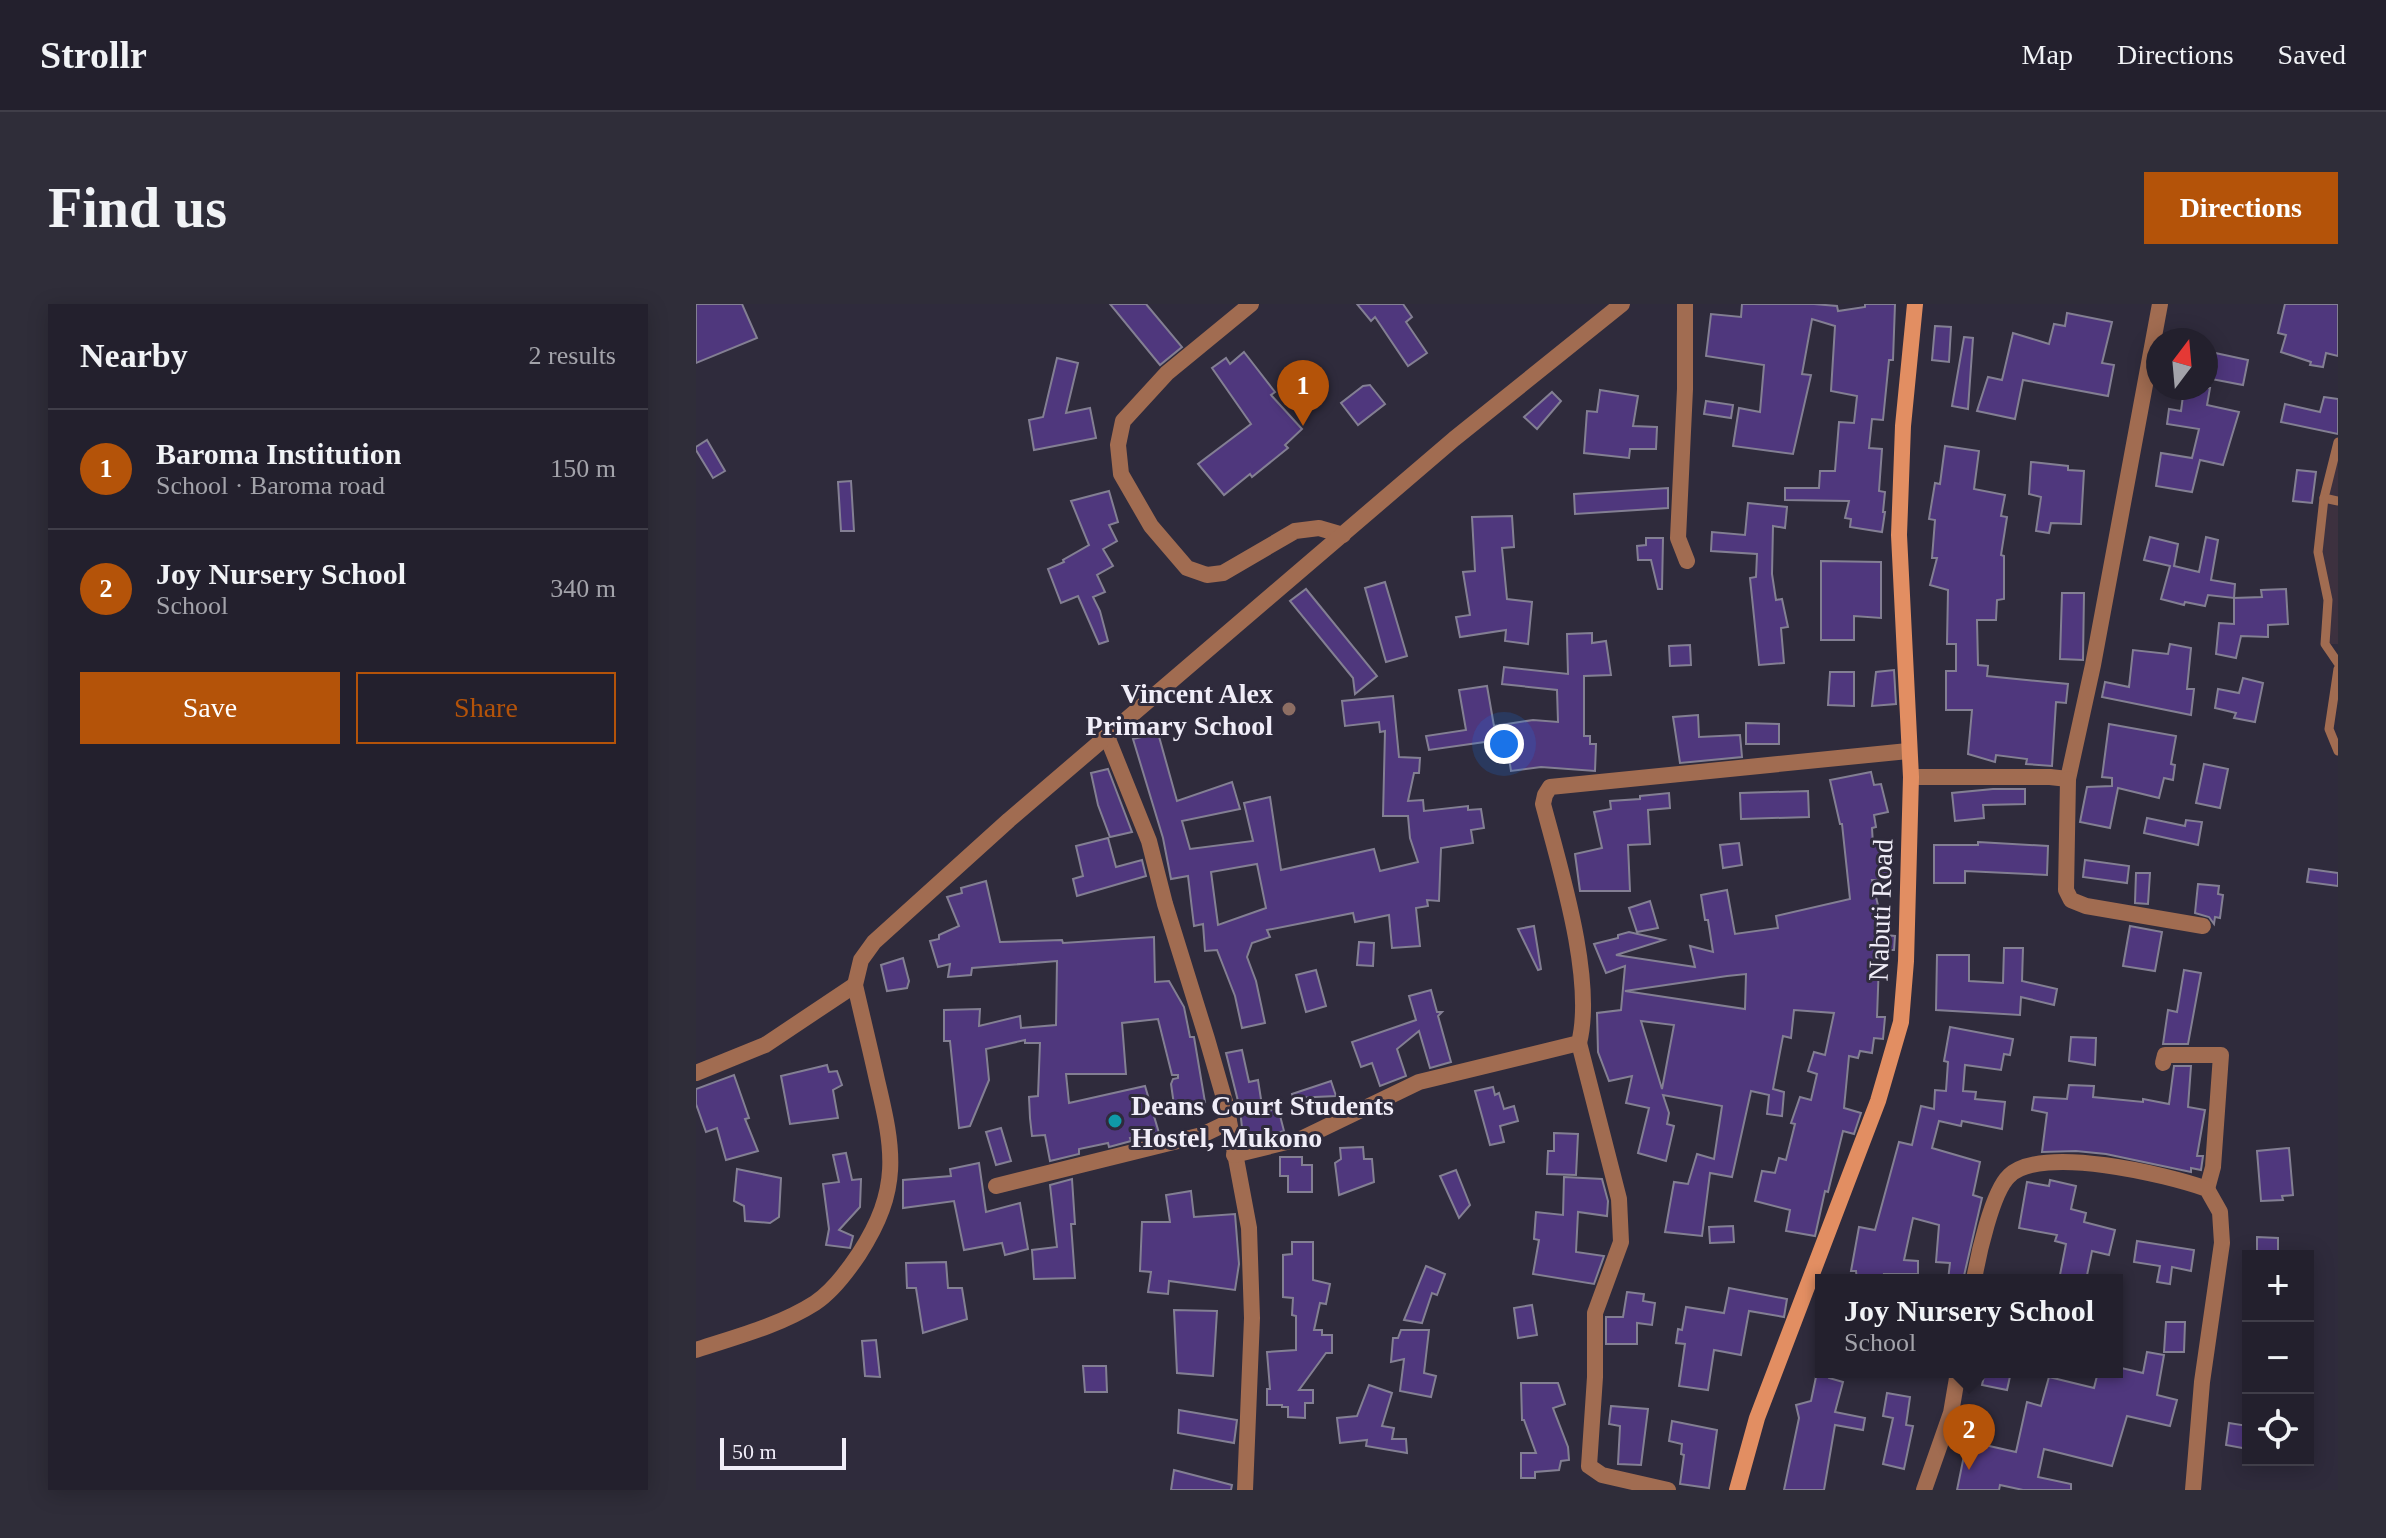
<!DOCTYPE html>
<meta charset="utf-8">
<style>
:root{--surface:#23202d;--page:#2f2d39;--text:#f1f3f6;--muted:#a3a3aa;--line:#403e49;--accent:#b45309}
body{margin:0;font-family:"Times New Roman",serif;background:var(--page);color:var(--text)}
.controls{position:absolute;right:24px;bottom:24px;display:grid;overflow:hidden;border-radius:0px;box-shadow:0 4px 20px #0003}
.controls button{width:72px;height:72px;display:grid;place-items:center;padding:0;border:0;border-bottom:2px solid var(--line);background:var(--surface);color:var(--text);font:40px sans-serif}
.compass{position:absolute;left:1450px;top:24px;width:72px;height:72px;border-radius:50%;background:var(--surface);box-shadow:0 4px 20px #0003;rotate:16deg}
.scale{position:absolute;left:24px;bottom:20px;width:126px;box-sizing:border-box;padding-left:8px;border:4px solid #f0edf8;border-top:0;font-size:22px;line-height:28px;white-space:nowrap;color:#f0edf8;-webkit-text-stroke:6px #2f2b3c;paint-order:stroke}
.you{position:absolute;left:808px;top:440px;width:28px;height:28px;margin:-20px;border:6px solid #fff;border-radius:50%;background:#1a73e8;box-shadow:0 0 0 12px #1a73e833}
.badge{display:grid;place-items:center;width:52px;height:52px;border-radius:50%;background:var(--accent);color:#fff;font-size:26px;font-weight:700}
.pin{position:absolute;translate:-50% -66px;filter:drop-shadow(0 2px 4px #0008)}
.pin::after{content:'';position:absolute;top:42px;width:28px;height:24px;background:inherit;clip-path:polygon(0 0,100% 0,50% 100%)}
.popup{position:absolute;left:1119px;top:970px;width:308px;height:104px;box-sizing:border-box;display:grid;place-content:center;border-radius:0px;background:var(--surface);filter:drop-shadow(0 2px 6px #0005);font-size:26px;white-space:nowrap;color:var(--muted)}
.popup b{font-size:30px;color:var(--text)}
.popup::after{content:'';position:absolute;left:50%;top:100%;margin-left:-16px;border:16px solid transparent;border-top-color:var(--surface)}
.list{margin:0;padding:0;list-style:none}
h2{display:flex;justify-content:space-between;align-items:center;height:104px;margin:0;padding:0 32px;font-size:34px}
h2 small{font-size:26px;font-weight:400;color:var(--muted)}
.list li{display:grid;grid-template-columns:52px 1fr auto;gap:24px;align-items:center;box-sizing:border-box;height:120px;padding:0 32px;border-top:2px solid var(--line)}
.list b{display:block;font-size:30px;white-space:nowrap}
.list p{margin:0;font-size:26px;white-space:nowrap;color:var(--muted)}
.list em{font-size:26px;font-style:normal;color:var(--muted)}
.actions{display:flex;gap:16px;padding:24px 32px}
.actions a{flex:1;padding:18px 0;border:2px solid var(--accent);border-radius:0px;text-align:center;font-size:28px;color:var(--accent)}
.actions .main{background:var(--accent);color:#fff}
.icon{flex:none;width:44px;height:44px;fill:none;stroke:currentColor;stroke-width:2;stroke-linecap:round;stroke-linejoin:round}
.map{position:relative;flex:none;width:1642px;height:1186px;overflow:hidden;border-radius:0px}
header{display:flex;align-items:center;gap:48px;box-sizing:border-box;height:112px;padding:0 40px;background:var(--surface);border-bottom:2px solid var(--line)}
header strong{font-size:38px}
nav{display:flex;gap:44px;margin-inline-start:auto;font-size:28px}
.intro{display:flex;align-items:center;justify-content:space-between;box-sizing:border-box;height:192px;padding:0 48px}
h1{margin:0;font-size:56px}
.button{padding:20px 36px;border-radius:0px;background:var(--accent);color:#fff;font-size:28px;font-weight:700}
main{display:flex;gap:48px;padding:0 48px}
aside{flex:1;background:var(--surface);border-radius:0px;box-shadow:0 4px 20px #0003}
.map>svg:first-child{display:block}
.commercial{fill:#3d313f}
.building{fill:#4f377d;stroke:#837f93;stroke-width:2;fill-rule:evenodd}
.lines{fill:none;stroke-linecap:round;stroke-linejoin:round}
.lane{stroke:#a16c51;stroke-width:9}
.street{stroke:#a16c51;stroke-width:16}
.secondary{stroke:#e28e62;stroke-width:16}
.education-dot{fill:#8d6e63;stroke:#2f2b3c;stroke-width:3}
.culture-dot{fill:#0f9aa8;stroke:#2f2b3c;stroke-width:3}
.labels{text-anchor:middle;stroke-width:6;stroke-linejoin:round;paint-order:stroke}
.poi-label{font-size:28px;font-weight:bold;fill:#f0edf8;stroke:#2f2b3c;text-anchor:end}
.street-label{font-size:28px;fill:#f0edf8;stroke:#2f2b3c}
</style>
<header>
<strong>Strollr</strong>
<nav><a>Map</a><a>Directions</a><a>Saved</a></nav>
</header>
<div class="intro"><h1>Find us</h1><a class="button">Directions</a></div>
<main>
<aside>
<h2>Nearby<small>2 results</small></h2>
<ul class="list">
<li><span class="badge">1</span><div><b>Baroma Institution</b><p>School · Baroma road</p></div><em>150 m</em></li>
<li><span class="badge">2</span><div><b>Joy Nursery School</b><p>School</p></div><em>340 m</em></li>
</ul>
<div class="actions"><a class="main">Save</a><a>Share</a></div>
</aside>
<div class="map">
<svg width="1642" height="1186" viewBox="0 0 1642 1186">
<rect width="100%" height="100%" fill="#2f2b3c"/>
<polygon class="commercial" points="1642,139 1642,340 1629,340 1632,296 1622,248"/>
<g class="building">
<polygon points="0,0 46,0 61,34 0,59"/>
<polygon points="414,0 450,0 486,43 464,61"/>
<polygon points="661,0 707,0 716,13 710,18 731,49 712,62 679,13 675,17"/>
<polygon points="1046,0 1118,0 1141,2 1142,7 1169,3 1169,0 1199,0 1197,56 1193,56 1187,116 1176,115 1173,144 1186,145 1183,187 1189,188 1187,208 1189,208 1186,228 1154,223 1155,215 1149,214 1153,197 1089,196 1089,184 1123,184 1124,167 1139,167 1143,118 1158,119 1161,92 1135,87 1139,22 1116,15 1106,70 1115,71 1097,150 1037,142 1043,104 1064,108 1068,61 1010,52 1015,10 1045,13"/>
<polygon points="1589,0 1642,0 1642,52 1630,49 1627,63 1614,61 1615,58 1585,48 1590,31 1582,29"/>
<polygon points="1371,9 1416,18 1406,59 1418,61 1412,92 1327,76 1319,115 1281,107 1292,73 1306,76 1317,29 1353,40 1358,20 1369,22"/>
<polygon points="1239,22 1255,23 1253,58 1236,56"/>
<polygon points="1268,33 1277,34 1272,105 1256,102"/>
<polygon points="1510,47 1552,56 1547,81 1510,74"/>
<polygon points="548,48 579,88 575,91 606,125 589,141 592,144 556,173 554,170 528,191 502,160 555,120 516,64 530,54 534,60"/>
<polygon points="361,54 382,59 370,109 394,104 400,134 338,146 333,116 347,113"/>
<polygon points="674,81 689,100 662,121 645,99 667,82"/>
<polygon points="1488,84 1514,84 1511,101 1543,108 1527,161 1504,156 1496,188 1460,182 1465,149 1496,154 1503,125 1471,120 1473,105 1485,107"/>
<polygon points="904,86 942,92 937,122 961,123 960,145 934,145 933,154 888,149 891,107 901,108"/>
<polygon points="856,88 865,97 841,125 828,113"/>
<polygon points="1628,93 1642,95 1642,130 1585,118 1589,100 1624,108"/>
<polygon points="1010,97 1037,101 1035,114 1008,110"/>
<polygon points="11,136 29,167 17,174 0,146 0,143"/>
<polygon points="1249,142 1283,147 1278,185 1309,191 1305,212 1311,213 1305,251 1308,252 1308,295 1301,296 1300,316 1281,316 1282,361 1292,362 1291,372 1372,380 1370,399 1360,398 1356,462 1330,460 1331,455 1300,451 1299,458 1272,450 1276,406 1250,406 1250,367 1260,367 1260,340 1251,340 1252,286 1234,281 1241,254 1236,254 1239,216 1233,215 1239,179 1244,180"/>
<polygon points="1335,158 1372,162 1372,166 1388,167 1385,220 1355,219 1353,229 1340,227 1345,193 1333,190"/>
<polygon points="1601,166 1620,168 1616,199 1597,197"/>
<polygon points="155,177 158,227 145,227 142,178"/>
<polygon points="972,184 972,204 879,210 878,190"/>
<polygon points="413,187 422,218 413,221 421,237 407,245 417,262 401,271 409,288 397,293 404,307 412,337 403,340 382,292 365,299 352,265 368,258 367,256 393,241 375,197"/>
<polygon points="1052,199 1091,203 1089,224 1077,222 1076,270 1080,296 1086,295 1092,323 1085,324 1088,359 1063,361 1054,274 1060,273 1061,250 1015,247 1016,228 1049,231"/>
<polygon points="816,212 818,243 806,244 811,295 836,298 832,340 809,337 810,326 764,333 760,313 774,311 767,268 779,267 776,213"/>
<polygon points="1454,233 1482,240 1478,262 1503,268 1510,233 1522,236 1515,276 1539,280 1538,294 1512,291 1509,302 1489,298 1488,301 1465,295 1474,262 1448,256"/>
<polygon points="950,234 967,234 966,285 962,285 955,256 942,256 941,242 950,241"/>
<polygon points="1125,257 1185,258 1185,314 1158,312 1158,336 1125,336"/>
<polygon points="689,278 711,352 690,358 669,284"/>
<polygon points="610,285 681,372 659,390 657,374 594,297"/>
<polygon points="1590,285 1592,320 1572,321 1572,333 1545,332 1540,354 1520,350 1523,319 1538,320 1538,294 1566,293 1565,286"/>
<polygon points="1366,289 1388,289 1387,356 1364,355"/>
<polygon points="896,329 896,339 910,337 915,371 888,372 888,432 894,432 894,440 900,440 899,467 845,463 815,467 810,435 733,446 730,432 770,426 763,386 791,382 798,422 837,416 862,418 861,386 806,380 808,363 872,370 871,330"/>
<polygon points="1474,340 1495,344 1491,385 1498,385 1495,411 1406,393 1409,378 1433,383 1437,346 1472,350"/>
<polygon points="994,341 995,361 974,362 973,342"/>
<polygon points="1198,366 1200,400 1176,402 1180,368"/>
<polygon points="1134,368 1158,368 1158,402 1132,401"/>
<polygon points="1547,374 1567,379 1559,418 1538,414 1540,409 1519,404 1522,385 1543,389"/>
<path d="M697,392L703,453L724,454L723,469H718L712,497L727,496L728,507L772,502V506L785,505L788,524L775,526L777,539L745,544L743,597L731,596L732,602L720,604L724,642L696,644L693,611L659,618L657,609L571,626L574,633L556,639L551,653L560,677L569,719L546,724L539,692L521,646L509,647L507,620L498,622L492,572L475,575L467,534L437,435L462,429L481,497L536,478L544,505L486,517L494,545L557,537L548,499L574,493L585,566L678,545L684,567L722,558L714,534L712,512H687L689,427L684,428L683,418L649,422L646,397ZM561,560L570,604L522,621L515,568Z"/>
<polygon points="1002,411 1003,433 1044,431 1046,453 984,459 977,413"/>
<polygon points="1050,419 1083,420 1083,440 1050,440"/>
<polygon points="1413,420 1480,432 1475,460 1479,461 1477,476 1468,474 1463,494 1422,484 1414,524 1384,518 1391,483 1416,482 1416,474 1406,473"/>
<polygon points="1508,460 1532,465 1524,504 1500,499"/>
<polygon points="412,465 436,528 414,533 402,501 395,469"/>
<path d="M1175,468L1178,481L1185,480L1192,508L1178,511L1180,523L1176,524L1177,541H1193V576H1176L1189,631L1199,632L1198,646H1190V658H1183L1181,713H1189L1187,735L1178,734L1176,749L1164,747L1162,754L1153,752L1148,804L1165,809L1158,830L1147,827L1132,888L1129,887L1119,932L1090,927L1094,906L1059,897L1066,867L1079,869L1083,854L1090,856L1099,820L1095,819L1104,793L1115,796L1121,770L1112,767L1118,748L1129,751L1138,709L1098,706L1095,734L1087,732L1077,785L1088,788L1086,812L1071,810L1073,791L1055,787L1036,873L1014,869L1006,932L969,928L978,878L992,880L1001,850L1018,855L1026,802L967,791L973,809L971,820L978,822L970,857L942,849L953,804L930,799L936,772L913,777L902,748L901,709L925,706L929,662L910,669L898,640L922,634V631L933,628L968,636L920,651L999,663L994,642L1017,648L1012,616H1009L1005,591L1031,586L1039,630L1082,624L1080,612L1154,595L1146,520H1144L1134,476ZM1050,670L1049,705L929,687L1031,672ZM945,717L978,721L966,785Z"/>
<polygon points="1297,485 1329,485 1329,500 1287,501 1288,514 1259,517 1256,489"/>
<polygon points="1112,487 1113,513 1045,515 1044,489"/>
<polygon points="973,489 974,504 952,506 954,540 932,541 934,587 884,587 879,550 906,544 898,508 915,505 914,497 944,495 944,492"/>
<polygon points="1451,514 1489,522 1490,516 1506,518 1502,541 1448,529"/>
<polygon points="412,534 420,563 446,556 450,572 381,592 377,575 387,572 380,542"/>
<polygon points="1282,538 1352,542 1351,571 1269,567 1269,579 1238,579 1238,541 1282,541"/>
<polygon points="1043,539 1046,561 1027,564 1024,541"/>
<polygon points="1389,556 1433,562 1431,579 1387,573"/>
<polygon points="1613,565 1642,569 1642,582 1611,578"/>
<polygon points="1440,569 1454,569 1452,600 1439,599"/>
<polygon points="290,577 304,638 366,636 367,639 458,633 459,678 473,677 488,703 494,733 498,733 509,798 478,801 475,780 477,775 482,774 482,771 476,771 462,715 426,719 430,770 370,770 373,799 449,782 463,829 434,834 435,837 413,843 412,839 383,845 383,850 354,857 349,831 336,832 334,814 333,793 342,792 344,739 329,739 329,736 290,745 293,776 274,822 263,824 254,737 248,737 248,706 284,705 283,722 324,712 325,724 360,721 361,657 276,664 275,671 252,673 254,660 242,663 234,637 243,635 243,631 263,622 251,593 266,589 265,584"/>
<polygon points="1502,580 1523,582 1522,590 1527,591 1524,614 1519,613 1518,620 1513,613 1499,609"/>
<polygon points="954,597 962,624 941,628 933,604"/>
<polygon points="838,622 845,665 842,666 822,625"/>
<polygon points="1434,622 1466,628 1459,667 1427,662"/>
<polygon points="663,638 678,639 677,662 661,661"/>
<polygon points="1308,644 1327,644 1326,677 1361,685 1358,701 1325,693 1324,711 1240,706 1241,651 1273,651 1273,677 1307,679"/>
<polygon points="207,654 213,677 211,684 191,687 185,661"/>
<polygon points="620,666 630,702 610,708 600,671"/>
<polygon points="1488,666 1505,669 1492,740 1467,740 1472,706 1481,708"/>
<polygon points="735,686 741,708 746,708 742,712 755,758 734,764 723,727 701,745 710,772 684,782 676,759 665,763 656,738 720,716 713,692"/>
<polygon points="1254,723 1317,735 1314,751 1308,750 1305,766 1269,761 1267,787 1280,788 1279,795 1309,798 1306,825 1266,817 1265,822 1243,817 1236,844 1284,858 1277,891 1286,894 1267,976 1252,976 1254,959 1240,958 1243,921 1217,914 1208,956 1222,957 1222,970 1188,970 1189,976 1161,976 1160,967 1155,967 1163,923 1179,926 1203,838 1216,841 1225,802 1238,805 1239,786 1250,787 1252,758 1248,757"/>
<polygon points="1375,733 1400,734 1399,761 1373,757"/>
<polygon points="546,746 553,778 562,776 567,808 582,804 588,827 550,837 547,833 544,805 530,749"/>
<polygon points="131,761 133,768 141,767 146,781 137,786 142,814 94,820 85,772"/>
<polygon points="1478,762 1495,762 1492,803 1509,806 1501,852 1507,852 1505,866 1495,864 1495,868 1410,850 1380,847 1346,848 1351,809 1336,806 1338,793 1371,795 1373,781 1398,782 1397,793 1447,798 1447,795 1473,800"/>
<polygon points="38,771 53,814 49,815 62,847 30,856 21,824 10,828 0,800 0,785"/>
<polygon points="635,777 640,792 597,794 596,790"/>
<polygon points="797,783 799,791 803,789 808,805 818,802 822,817 804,822 808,838 794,841 779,787"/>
<polygon points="305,824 315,857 300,861 290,828"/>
<polygon points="858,829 882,830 880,871 851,870 852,847 858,847"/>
<polygon points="667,843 668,855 676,855 678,878 643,891 639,859 645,855 644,844"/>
<polygon points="1593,844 1597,891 1586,892 1587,896 1565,897 1561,847"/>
<polygon points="150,849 156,876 165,875 164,903 143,926 157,932 154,944 130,941 133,925 127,880 143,878 137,851"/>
<polygon points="584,853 606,853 606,861 616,861 616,888 592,888 592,872 584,872"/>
<polygon points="283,859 290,908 324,899 332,945 309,951 306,939 268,946 258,897 207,904 207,876 255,872 254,865"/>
<polygon points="41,865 85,874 83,913 74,919 49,917 48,902 38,897"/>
<polygon points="760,866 774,901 763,914 744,872"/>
<polygon points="868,873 906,875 912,897 911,912 882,908 880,948 908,952 898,980 837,970 843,936 838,935 840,908 867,911"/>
<polygon points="376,875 379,920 375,920 379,974 338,975 336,946 361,943 354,881"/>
<polygon points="1354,876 1380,882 1375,905 1390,909 1388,918 1419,926 1413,951 1396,947 1390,976 1363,976 1370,940 1359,937 1361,931 1323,924 1331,878 1353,882"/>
<polygon points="495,887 498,913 539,910 543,960 539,986 473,977 472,990 452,988 455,968 444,967 446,918 474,918 470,891"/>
<polygon points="1037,922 1038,938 1014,939 1013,923"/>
<polygon points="1561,933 1582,934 1582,952 1561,952"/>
<polygon points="1441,937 1498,946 1495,967 1476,963 1474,980 1461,978 1464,962 1438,958"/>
<polygon points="596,938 617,938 617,976 634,980 630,1000 624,999 618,1026 626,1026 626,1031 636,1031 636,1049 630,1049 603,1086 617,1086 617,1099 609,1099 609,1114 592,1113 592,1103 586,1103 586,1101 571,1101 571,1085 574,1085 571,1048 600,1046 600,1012 596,1011 597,994 587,993 587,951 596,950"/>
<polygon points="250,958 252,984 266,984 271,1015 227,1029 220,984 211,984 210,959"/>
<polygon points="730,962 749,970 741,991 736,989 726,1019 708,1016"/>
<polygon points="1033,984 1091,995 1088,1013 1053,1007 1045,1051 1018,1046 1012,1086 983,1082 989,1040 980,1039 982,1025 986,1026 990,1003 1028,1009"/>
<polygon points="931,988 948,990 947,997 959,999 956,1021 941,1019 941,1040 910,1040 910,1013 927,1013"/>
<polygon points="836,1001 841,1031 822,1034 818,1004"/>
<polygon points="478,1006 521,1007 517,1072 481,1069"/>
<polygon points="1470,1018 1489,1018 1488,1048 1468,1048"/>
<polygon points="705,1026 733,1026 728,1069 740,1072 735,1093 704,1087 708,1055 695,1058 697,1034 702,1034"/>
<polygon points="180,1036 184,1073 169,1072 166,1037"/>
<polygon points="1451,1048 1468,1051 1461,1091 1481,1096 1474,1122 1431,1112 1416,1162 1348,1145 1342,1173 1375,1180 1375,1186 1327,1186 1304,1181 1303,1186 1261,1186 1271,1137 1320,1148 1331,1098 1345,1102 1353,1073 1398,1084 1402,1068 1421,1068 1421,1063 1447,1069"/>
<polygon points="387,1062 410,1062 411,1088 389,1088"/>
<polygon points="1121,1068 1132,1068 1133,1074 1147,1078 1139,1108 1169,1114 1167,1126 1139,1121 1128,1186 1088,1186 1103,1114 1100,1101 1115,1097"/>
<polygon points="1289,1068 1315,1068 1311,1086 1286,1081"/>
<polygon points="825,1079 862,1079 869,1100 857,1104 872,1143 873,1156 865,1157 863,1166 839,1168 839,1174 825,1174 825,1149 840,1149 828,1116 826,1116"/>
<polygon points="673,1081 696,1089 686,1122 698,1124 696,1135 710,1135 711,1149 670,1142 671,1136 644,1139 641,1114 661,1112"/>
<polygon points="1191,1089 1214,1093 1210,1121 1217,1122 1208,1165 1187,1160 1197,1114 1187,1112"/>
<polygon points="915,1102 952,1105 945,1161 922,1160 924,1122 913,1120"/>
<polygon points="483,1106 541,1116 538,1139 482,1129"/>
<polygon points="976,1117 1021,1126 1013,1184 984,1180 988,1151 985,1150 986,1140 973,1137"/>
<polygon points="1533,1119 1552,1122 1552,1145 1530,1141"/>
<polygon points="478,1166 536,1181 535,1186 475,1186"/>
</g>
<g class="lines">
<g class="lane">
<polyline points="1642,138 1628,194 1642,197"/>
<polyline points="1628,194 1622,248 1632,296 1629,340 1642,359"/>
<polyline points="1642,365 1633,425 1642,447"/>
</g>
<g class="street">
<polyline points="555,0 471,69 427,117 422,141 425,170 455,222 491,264 511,271 527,269 599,227 623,224 647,231"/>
<polyline points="989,0 989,85 982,234 991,257"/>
<polyline points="412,435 453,537 469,600 511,735 530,801 553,924 556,1014 549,1186"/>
<polyline points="1215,473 1354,473 1372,475 1397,361 1464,0"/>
<polyline points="1372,475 1370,586 1375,596 1390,602 1507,622"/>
<polyline points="883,739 923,895 925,938 899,1009 899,1073 893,1162 906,1171 972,1186"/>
<polyline points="1467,759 1469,751 1525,751 1517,863 1511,885"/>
<polyline points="0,769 69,741 159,681"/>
<path d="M538,851L607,834L723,778L883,739C899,676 864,564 847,500L849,491L854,483L1212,447"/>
<polyline points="300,882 506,831 533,818"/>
<path d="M1278,976C1282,952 1296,888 1313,872C1345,840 1472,871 1511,885L1524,908L1526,939L1506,1078L1497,1186"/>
<path d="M0,1046C39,1033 83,1022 119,999C137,987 151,968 163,950C205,885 198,847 181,776C174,744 166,712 159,681L165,656L178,638L313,516L758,135L926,0"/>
<polyline points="1228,1186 1255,1109 1262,1068"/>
</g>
<polyline class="secondary" points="1041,1186 1061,1114 1182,797 1205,718 1210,657 1215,473 1203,231 1207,122 1219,0"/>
</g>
<circle class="education-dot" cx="593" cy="405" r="8"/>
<circle class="culture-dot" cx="419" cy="817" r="8"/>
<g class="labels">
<g class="poi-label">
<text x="577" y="399">Vincent Alex<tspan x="577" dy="32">Primary School</tspan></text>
<text x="435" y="811" text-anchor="start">Deans Court Students<tspan x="435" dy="32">Hostel, Mukono</tspan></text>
</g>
<g class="street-label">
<text transform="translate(1184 606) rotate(-88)" y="10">Nabuti Road</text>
</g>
</g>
</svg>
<div class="controls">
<button>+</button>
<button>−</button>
<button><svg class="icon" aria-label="locate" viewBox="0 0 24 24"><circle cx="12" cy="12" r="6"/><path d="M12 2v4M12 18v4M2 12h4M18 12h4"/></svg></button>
</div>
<svg class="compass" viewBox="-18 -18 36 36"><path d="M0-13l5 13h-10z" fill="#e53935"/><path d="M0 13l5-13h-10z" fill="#a3a3aa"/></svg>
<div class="scale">50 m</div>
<div class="you"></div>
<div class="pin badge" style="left:607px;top:122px">1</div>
<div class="pin badge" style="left:1273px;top:1166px">2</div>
<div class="popup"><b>Joy Nursery School</b>School</div>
</div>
</main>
